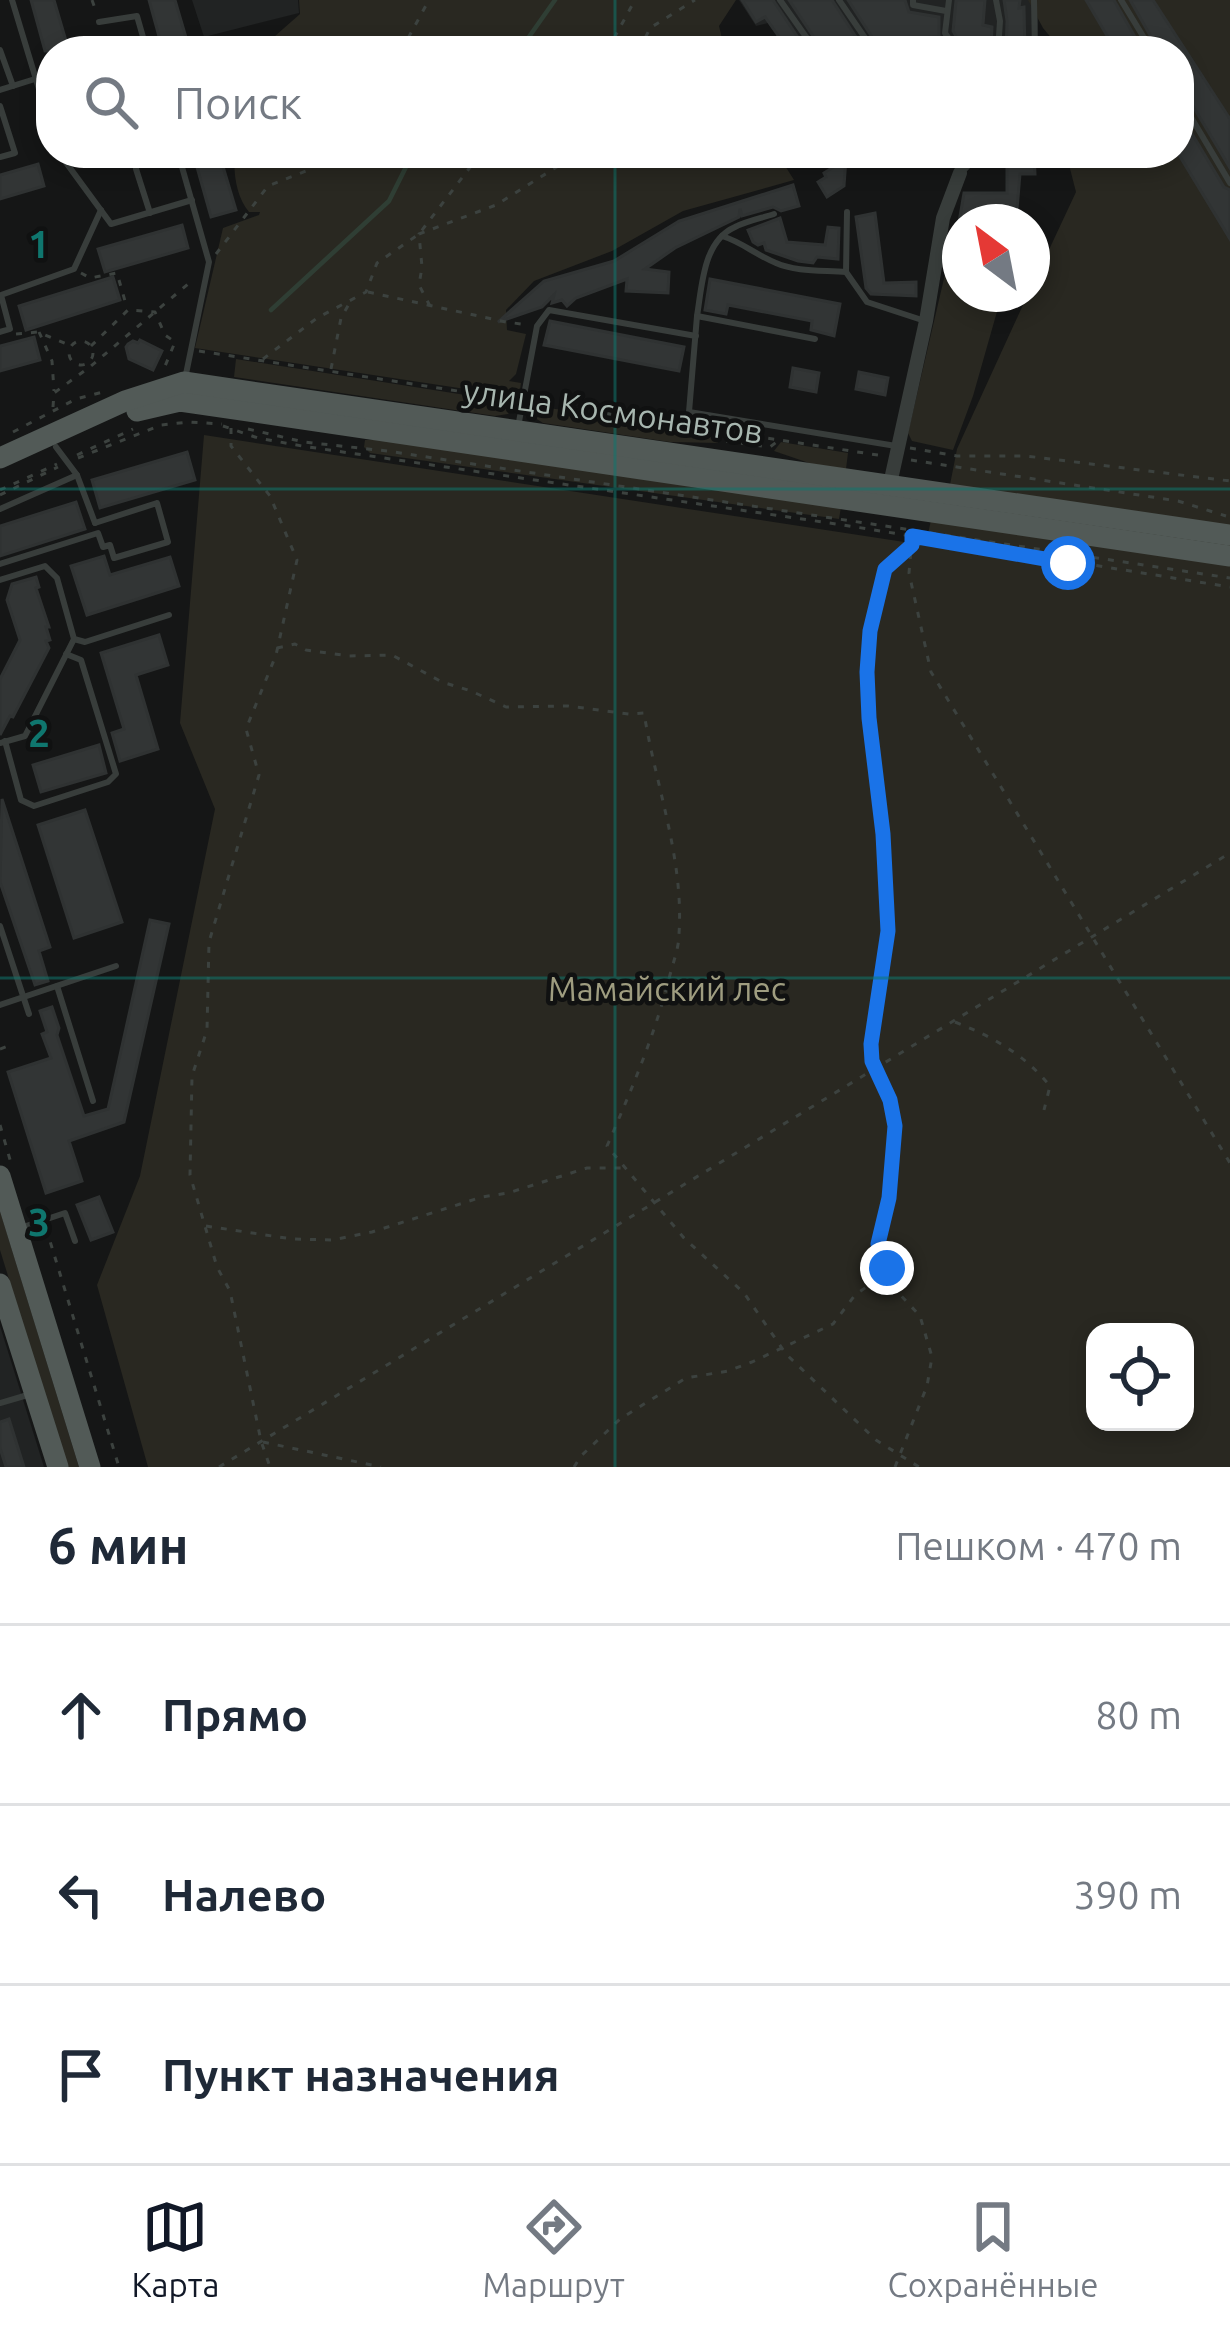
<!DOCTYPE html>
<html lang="ru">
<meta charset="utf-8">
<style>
:root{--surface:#fff;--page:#f2f2f3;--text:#1f2937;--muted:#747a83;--line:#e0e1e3;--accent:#111827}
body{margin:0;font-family:Ubuntu,sans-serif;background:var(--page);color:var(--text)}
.controls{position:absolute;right:36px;bottom:36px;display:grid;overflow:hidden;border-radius:24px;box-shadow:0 6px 18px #0003}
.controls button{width:108px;height:108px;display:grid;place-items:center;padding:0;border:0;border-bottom:3px solid var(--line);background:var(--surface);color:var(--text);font:60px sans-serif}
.compass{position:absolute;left:942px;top:204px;width:108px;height:108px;border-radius:50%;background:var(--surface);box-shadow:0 6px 18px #0003;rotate:328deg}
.stop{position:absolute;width:36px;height:36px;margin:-27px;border:9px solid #1a73e8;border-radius:50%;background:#fff}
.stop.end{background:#1a73e8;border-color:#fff;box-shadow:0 3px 12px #0008}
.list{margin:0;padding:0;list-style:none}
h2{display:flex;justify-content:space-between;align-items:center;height:156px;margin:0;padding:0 48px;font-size:51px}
h2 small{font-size:39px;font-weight:400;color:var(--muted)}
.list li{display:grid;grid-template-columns:78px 1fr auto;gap:36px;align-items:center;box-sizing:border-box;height:180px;padding:0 48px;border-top:3px solid var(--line)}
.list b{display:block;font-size:45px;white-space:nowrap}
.list em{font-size:39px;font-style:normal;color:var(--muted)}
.icon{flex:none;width:66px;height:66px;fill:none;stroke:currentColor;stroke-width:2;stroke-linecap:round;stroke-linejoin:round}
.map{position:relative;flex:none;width:1230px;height:1467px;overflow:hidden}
.search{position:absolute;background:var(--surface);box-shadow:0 6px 18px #0003;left:36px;right:36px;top:36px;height:132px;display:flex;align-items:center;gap:30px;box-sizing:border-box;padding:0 42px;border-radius:48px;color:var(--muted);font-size:45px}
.sheet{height:696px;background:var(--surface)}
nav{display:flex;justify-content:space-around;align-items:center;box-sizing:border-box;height:168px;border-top:3px solid var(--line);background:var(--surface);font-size:33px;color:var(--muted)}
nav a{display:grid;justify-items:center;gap:6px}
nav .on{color:var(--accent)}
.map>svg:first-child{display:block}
.built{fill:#212323}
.green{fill:#292821;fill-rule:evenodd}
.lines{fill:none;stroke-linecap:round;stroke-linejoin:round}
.stream{stroke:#2f3e34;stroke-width:4.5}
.building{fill:#323535;stroke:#2f3232;stroke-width:3}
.path{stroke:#3c423f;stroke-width:3;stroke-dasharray:6 9;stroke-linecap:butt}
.service{stroke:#383d3b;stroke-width:6}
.minor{stroke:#383d3b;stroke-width:14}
.primary{stroke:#525a57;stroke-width:21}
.route{stroke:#1a73e8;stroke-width:15}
.grid{fill:none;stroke:#0f766e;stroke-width:3;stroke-opacity:0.55}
.labels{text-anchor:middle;stroke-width:9;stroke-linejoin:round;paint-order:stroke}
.street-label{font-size:33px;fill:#a7b6af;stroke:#101111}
.park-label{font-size:33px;fill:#9f9d80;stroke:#101111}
.grid-label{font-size:39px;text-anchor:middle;font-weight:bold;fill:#0f766e;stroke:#101111;stroke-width:9;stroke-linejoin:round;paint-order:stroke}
</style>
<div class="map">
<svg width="1230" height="1467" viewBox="0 0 1230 1467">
<rect width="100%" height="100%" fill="#151616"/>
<g class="built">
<polygon points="192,0 298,0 299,13 204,37"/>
<polygon points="739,0 1039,0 1037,51 788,51 768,23 756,26"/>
<polygon points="0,1326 44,1467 0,1467"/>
</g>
<g class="green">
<polygon points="299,0 736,0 719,26 725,51 258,51 300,14"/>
<path d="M1028,0H1230V1467H148L97,1285L140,1176L215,809L180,723L204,435L937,547L939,536L928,534L931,520L947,500L957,449L1028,294H1032V286L1076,192L1066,153H1179V51H1062L1043,28ZM1095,1332H1185V1422H1095Z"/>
<path d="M235,153H777L794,180L683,211L612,251L534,281L506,310L507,330L526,334L516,374L509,381L521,383L519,397L195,348L223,228L259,215L260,212H249C236,196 233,173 235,153Z"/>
<polygon points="960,250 960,294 1002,294 973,396 953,450 912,441 908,433 949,257"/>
<polygon points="236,359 517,403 508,414 495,416 234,377"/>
<polygon points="529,405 715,433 718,443 670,442 543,423 532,416"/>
<polygon points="365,440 399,440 841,507 839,519 370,453 364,447"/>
<polygon points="781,442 848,453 846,469 812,464 774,451"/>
<polygon points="0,1211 79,1467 67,1467 0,1250"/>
</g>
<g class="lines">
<g class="stream">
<polyline points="519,51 555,0"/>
<polyline points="271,310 389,201 413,153"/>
</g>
</g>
<g class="building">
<polygon points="31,0 54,0 69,51 45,51"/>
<polygon points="149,0 175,0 190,51 163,51"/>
<polygon points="742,0 773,0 807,51 789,51 765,17 756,22"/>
<polygon points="789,0 832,0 865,51 823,51"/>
<polygon points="848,0 905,0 909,12 939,17 939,37 918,38 916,51 881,51"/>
<polygon points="956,0 985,0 983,25 992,27 991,51 964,51 953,31"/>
<polygon points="1004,0 1020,0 1019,8 1024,7 1025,51 1006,51 1007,21"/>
<polygon points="1086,0 1114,0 1143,51 1116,51"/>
<polygon points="1130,0 1153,0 1230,119 1230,168 1185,93 1179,90 1179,51 1159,51"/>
<polygon points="1179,112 1224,187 1230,190 1230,239 1179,155"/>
<polygon points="193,153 219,153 236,210 211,217"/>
<polygon points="1007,153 1034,153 1035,174 1020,174 1016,222 959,222 964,193 1007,193"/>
<polygon points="846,159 844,186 827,197 818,182 826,177 824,173"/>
<polygon points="38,164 44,186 0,199 0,175"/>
<polygon points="793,185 799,206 781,211 773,207 742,216 740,209 739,217 675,248 645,269 669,272 668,293 626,291 627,279 576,298 567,306 562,300 552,303 554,295 542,307 498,322 544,281 614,261 679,221"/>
<polygon points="875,213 884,283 916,282 916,296 871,294 866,288 856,217"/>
<polygon points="780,218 787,242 825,245 828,227 839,228 838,259 817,257 813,263 798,261 766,250 764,243 758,245 753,242 748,230"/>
<polygon points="182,225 188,248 105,272 98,249"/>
<polygon points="113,277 120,300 26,330 19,306"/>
<polygon points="710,279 840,304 834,336 811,330 812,321 728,305 726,314 705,310"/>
<polygon points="550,321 684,347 679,371 544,345"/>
<polygon points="34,337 40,360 0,371 0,346"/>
<polygon points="140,340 162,351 153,370 129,359 126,347 128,344 133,341 138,343"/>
<polygon points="793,368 819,373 816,392 790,387"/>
<polygon points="859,372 888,378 885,395 856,389"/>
<polygon points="187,452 195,480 100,508 92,480"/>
<polygon points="76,502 85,529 0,556 0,526"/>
<polygon points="104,556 110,575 170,557 179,586 87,615 71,566"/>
<polygon points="36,577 39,587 36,588 49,627 46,627 50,640 46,641 49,648 13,717 10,716 0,735 0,679 20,640 7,600 12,584"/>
<polygon points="159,635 168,665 136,675 158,749 120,761 112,733 124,729 101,653"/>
<polygon points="99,745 106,773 41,792 33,765"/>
<polygon points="2,799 50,947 39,951 48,981 35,985 0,882"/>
<polygon points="85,810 122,922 74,938 38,825"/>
<polygon points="150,920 169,924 124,1122 69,1141 82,1181 46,1193 8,1072 51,1058 42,1034 47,1032 40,1011 52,1007 59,1028 57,1035 84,1116 108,1109"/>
<polygon points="99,1197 113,1232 91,1240 77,1205"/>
<polygon points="9,1419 24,1467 6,1467 0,1448 0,1422"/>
</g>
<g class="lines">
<g class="path">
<polyline points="92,0 97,14"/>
<polyline points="401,51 429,0"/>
<polyline points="607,51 635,0"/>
<polyline points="639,51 650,28 695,0"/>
<polyline points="216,254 268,186 311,169 326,153"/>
<polyline points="81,273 90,278 117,273 127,308"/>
<polyline points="368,292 506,322 529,325"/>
<polyline points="430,306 419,285 422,267 419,234 496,205 579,153"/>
<polyline points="39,332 52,361 54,391"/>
<polyline points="16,334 38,332 69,345"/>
<circle cx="81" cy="353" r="12"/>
<polyline points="91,346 128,310 155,312 165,335 175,342 163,371"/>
<polyline points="199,351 516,400"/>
<polyline points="263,359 317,318 366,292 377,263 419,234 481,153"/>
<polyline points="331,369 341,318 349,304"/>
<polyline points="531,402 884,456"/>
<polyline points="53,407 54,393 91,366 194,279"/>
<polyline points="223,426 258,438 302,446 843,525 1230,587"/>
<polyline points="231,428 231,446 270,496 297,560 276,655 246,729 259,775 209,942 207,1030 192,1076 190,1175 217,1267 230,1291 261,1441 270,1467"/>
<polyline points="248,429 304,442 387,451 1230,578"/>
<polyline points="716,431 724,441 770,447 778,441"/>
<polyline points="13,432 76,399 103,392"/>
<polyline points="910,448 957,456 1026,456 1230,481"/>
<polyline points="77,455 133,429"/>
<polyline points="78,458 161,425 189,422 222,424"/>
<polyline points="911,460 1178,501 1226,516"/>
<polyline points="0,490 57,464"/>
<polyline points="0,495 58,467"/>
<polyline points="912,538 909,573 931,672 1230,1163"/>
<path d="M277,648L295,644L306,650L349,656L392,655L442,682L471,691L506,707L568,706L629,714L644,713C656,787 684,859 679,934C679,949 672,965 669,979C654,1037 631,1091 607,1146L684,1238L744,1293L786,1354L876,1440L919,1467"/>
<path d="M955,1022C993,1037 1024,1054 1050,1086L1044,1110"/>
<polyline points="0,1049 8,1046"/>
<polyline points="0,1125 11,1163"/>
<polyline points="206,1226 292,1239 332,1240 372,1232 482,1197 508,1193 587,1168 623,1168"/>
<polyline points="46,1228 119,1467"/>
<polyline points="263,1442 381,1467"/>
<polyline points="219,1467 1230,853"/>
<polyline points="574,1467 581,1456 620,1419 686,1378 728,1371 752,1362 833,1324 855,1295 875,1281 887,1268"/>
<polyline points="895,1467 927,1386 932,1357 920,1316 893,1287 879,1244 889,1199 894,1127 890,1100 872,1061 871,1044 888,931 882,823 869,718 867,672 870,631 885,569 912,545"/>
</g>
<g class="service">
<polyline points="12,0 51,129"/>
<polyline points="780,0 816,51"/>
<polyline points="839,0 874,51"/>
<polyline points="913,0 913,5 946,11"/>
<polyline points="949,0 945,33 957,51"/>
<polyline points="996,0 1000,21 998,51"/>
<polyline points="1034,0 1035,51"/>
<polyline points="1121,0 1152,51"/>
<polyline points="99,22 137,16 147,51"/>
<polyline points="0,50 13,86"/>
<polyline points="0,90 35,79"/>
<polyline points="1179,97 1230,183"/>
<polyline points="0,106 15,153 0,157"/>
<polyline points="59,153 111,224 192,200"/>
<polyline points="178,153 209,262 186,374"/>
<polyline points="136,169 150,213"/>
<polyline points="963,171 981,153"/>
<polyline points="847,212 846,272 867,302 922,320"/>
<path d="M722,236C742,242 756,255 776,263C796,272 824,270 846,272"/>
<path d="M697,316C702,286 703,241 735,227C747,221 762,218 774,214"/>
<polyline points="0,332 10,329 1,295 74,269 101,210"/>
<polyline points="815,339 697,316 689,412 896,446"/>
<polyline points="518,427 537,326 549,310 696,336"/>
<polyline points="56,447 77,475 95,523"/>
<polyline points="0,509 77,475"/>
<polyline points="0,564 98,533 103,547 110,545 114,558 168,542 157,503 95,523"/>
<polyline points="0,580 45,566 57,578 74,639 85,642 169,615"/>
<polyline points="5,741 21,800 34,806 108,782 116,774 81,660 66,654"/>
<polyline points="0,743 25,736 74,639"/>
<polyline points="0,926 29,1014"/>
<polyline points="57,986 93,1101"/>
<polyline points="0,1005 116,966"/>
<polyline points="20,1228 65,1213 75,1241"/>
<polyline points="0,1403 31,1394"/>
</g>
<polyline class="minor" points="890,484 926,321 943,218 960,173"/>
<g class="primary">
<polyline points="137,411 180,401 1230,556"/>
<polyline points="0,458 125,401 184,382 1230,535"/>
<polyline points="0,1176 90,1467"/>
<polyline points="0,1284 58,1467"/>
</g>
</g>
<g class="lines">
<polyline class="route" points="887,1268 878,1244 889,1198 895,1126 890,1100 872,1061 871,1044 888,931 883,834 869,718 867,672 870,631 885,569 912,545 912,536 1068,563"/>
</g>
<path class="grid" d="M615,0V51M615,153V1467M0,489H1230M0,978H1230"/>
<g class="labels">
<g class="street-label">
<text transform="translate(613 411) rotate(8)" y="12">улица Космонавтов</text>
</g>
<g class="park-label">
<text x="667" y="1001">Мамайский лес</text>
</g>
</g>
<g class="grid-label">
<text x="39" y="258">1</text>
<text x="39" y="747">2</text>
<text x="39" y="1236">3</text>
</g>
</svg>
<div class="controls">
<button><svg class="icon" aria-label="locate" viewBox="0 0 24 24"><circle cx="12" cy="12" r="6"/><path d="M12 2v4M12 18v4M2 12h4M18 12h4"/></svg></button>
</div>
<svg class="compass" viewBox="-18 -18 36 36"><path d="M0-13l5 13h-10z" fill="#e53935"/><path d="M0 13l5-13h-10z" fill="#747a83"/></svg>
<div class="stop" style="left:1068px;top:563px"></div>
<div class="stop end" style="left:887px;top:1268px"></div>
<div class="search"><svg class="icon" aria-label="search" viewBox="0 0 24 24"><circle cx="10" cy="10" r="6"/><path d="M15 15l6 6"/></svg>Поиск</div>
</div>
<section class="sheet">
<h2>6 мин<small>Пешком · 470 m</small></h2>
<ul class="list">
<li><svg class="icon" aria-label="ahead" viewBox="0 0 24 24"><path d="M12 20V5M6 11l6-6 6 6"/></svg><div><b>Прямо</b></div><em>80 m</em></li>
<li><svg class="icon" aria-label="left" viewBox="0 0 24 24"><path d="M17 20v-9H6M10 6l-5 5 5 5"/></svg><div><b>Налево</b></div><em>390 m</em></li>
<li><svg class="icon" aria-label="arrive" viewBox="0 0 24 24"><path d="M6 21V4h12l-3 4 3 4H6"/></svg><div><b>Пункт назначения</b></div></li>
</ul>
</section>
<nav>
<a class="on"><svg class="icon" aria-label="map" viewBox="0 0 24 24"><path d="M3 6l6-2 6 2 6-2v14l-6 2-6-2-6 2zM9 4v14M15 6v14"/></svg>Карта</a>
<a><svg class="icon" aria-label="directions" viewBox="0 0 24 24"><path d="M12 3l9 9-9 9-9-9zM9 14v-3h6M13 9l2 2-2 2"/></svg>Маршрут</a>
<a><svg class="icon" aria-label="saved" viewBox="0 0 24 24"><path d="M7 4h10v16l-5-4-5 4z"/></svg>Сохранённые</a>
</nav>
